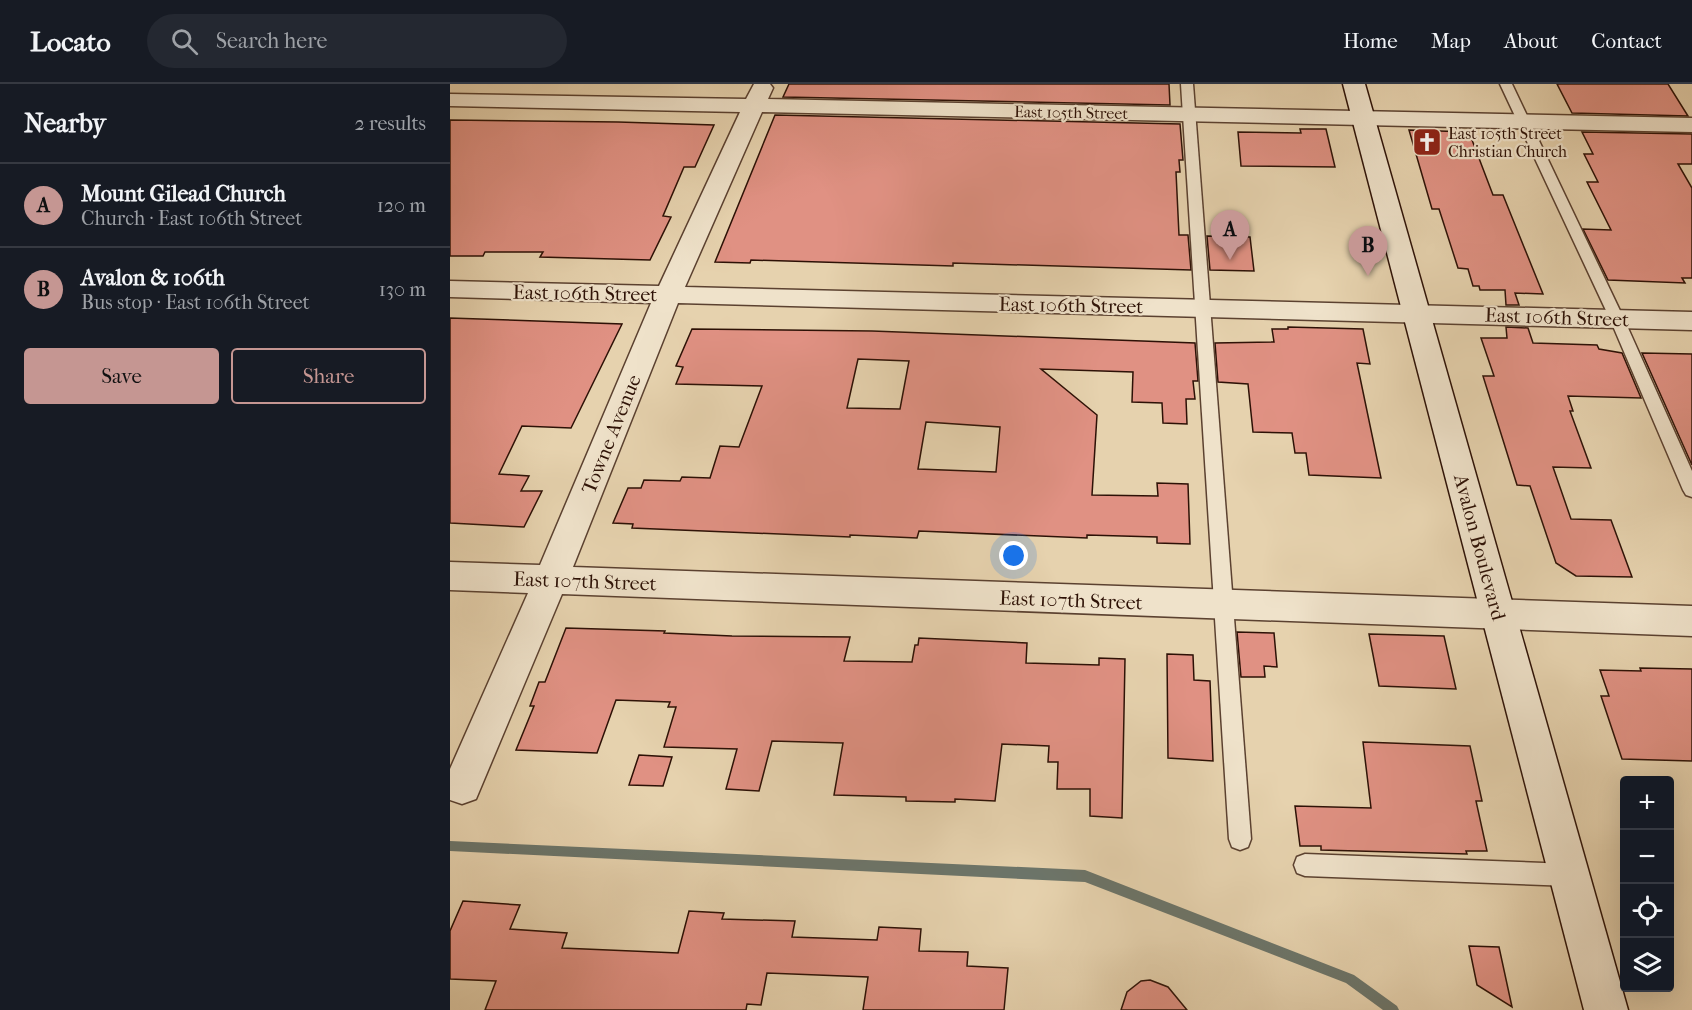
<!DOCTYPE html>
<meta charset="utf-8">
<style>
:root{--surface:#171b24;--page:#242831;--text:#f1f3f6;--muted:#9ea1a6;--line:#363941;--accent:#c59692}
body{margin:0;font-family:"IM FELL French Canon",serif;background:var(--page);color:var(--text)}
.controls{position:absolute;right:18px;bottom:18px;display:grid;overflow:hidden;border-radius:6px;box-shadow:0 6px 24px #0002}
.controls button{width:54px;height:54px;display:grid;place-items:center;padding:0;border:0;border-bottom:2px solid var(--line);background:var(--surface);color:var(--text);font:30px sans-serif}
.you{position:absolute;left:564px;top:472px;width:21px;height:21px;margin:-15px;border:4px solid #fff;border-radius:50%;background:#1a73e8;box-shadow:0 0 0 9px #1a73e833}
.badge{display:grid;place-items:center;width:39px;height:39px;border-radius:50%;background:var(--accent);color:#111;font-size:20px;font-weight:700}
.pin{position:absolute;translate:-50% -50px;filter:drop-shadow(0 2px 3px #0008)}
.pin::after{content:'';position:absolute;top:32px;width:21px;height:18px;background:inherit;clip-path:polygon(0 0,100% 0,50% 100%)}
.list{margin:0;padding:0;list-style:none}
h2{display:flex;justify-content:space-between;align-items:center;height:78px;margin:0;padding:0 24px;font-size:26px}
h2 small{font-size:20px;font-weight:400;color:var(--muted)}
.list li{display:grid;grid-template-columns:39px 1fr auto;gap:18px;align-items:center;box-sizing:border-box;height:84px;padding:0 24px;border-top:2px solid var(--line)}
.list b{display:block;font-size:22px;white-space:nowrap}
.list p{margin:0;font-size:20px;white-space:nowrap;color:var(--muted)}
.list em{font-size:20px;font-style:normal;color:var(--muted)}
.actions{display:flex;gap:12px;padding:18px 24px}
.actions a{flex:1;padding:14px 0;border:2px solid var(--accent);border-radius:6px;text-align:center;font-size:21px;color:var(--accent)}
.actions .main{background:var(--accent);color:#111}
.icon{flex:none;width:33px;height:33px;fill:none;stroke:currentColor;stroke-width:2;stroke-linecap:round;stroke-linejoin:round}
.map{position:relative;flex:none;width:1242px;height:926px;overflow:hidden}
header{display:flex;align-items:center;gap:36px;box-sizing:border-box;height:84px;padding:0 30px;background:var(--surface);border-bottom:2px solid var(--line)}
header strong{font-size:28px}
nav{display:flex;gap:33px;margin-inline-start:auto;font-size:21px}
.search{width:420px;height:54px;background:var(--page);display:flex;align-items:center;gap:15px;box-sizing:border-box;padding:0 21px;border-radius:33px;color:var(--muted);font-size:22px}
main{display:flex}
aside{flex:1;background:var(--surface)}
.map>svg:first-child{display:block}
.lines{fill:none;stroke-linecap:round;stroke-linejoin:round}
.stream{fill:#6c756a;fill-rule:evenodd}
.building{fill:#e09183;stroke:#2d1106;stroke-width:1.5;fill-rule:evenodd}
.service-casing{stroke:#5b4130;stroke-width:3}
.minor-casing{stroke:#5b4130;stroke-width:3}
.secondary-casing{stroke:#2d1106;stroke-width:3}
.service{fill:#efe2ca;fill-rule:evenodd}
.minor{fill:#efe2ca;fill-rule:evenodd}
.secondary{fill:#efe2ca;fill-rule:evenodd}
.labels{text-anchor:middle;stroke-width:4.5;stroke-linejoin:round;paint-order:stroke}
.far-street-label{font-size:16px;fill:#2d1106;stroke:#efe2ca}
.far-poi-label{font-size:16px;fill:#2d1106;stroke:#efe2ca;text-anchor:start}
.street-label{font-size:20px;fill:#2d1106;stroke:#efe2ca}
</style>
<header>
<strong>Locato</strong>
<div class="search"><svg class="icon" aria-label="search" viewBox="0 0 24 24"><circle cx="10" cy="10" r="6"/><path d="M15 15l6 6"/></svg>Search here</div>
<nav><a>Home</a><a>Map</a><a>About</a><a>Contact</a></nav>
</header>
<main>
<aside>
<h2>Nearby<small>2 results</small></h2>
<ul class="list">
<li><span class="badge">A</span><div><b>Mount Gilead Church</b><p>Church · East 106th Street</p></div><em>120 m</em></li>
<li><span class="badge">B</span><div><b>Avalon &amp; 106th</b><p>Bus stop · East 106th Street</p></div><em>130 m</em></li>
</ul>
<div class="actions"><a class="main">Save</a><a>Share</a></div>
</aside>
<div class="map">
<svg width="1242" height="926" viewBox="0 0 1242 926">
<rect width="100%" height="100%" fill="#e6d2ae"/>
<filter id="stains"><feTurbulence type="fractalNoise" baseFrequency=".00333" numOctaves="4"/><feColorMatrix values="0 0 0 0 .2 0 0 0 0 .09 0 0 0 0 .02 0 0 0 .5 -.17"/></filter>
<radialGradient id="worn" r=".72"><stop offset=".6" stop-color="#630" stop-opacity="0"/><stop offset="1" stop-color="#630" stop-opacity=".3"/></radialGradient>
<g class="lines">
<polygon class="stream" points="0,757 635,786 904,891 947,922 949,926 933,926 896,899 635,798 0,767"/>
</g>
<g class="building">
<polygon points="339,0 719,0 720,21 333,13"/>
<polygon points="1107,0 1218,0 1238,32 1122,29"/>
<polygon points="325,31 730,40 733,76 729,76 730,88 726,88 729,151 738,151 741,186 503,179 503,182 301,176 300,179 265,178"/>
<polygon points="0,36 168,38 264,41 245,83 234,83 213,132 221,133 200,176 90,173 93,168 35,168 33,172 0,172"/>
<polygon points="850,45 876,45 885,83 791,82 788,48 851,49"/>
<polygon points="959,46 1019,48 1043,111 1053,111 1093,210 1065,209 1069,221 1056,221 1055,206 1030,206 1029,202 1023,202 1018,185 1008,184 989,125 982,125"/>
<polygon points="1132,48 1242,50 1242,80 1228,80 1242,104 1242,194 1232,194 1235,199 1158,196 1133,145 1161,146 1137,98 1148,98 1134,70 1143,70"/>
<polygon points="757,152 800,153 804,187 760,186"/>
<polygon points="0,234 172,240 121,344 72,342 49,390 79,392 71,407 92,407 74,443 0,439"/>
<polygon points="838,243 913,245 920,280 907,279 931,394 859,391 856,369 845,369 842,349 803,348 798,300 768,298 765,259 824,258 822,245 838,245"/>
<polygon points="1056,243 1078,244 1083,259 1147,261 1149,265 1172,269 1191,314 1118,312 1123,327 1120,327 1141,384 1103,383 1121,435 1161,436 1182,493 1126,492 1106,479 1080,402 1067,401 1033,292 1044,292 1031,254 1057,254"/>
<path d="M242,245L422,247L745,259L748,297H743L745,315H736L737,340L713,339L712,319L682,318L683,288L591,285L647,331L642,411L708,412L707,399L738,400L740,460L707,459V453L637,451V454L469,447L467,454L400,451V453L182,444L183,440L163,439L178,404H191L194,396L230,397L232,393L260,394L270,362L289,363L312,302L226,300L233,283L226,282ZM408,275L459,277L450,325L397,324ZM476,338L550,343L546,388L468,385Z"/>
<polygon points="1192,269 1242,270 1242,381"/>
<polygon points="116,544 215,547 214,549 282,552 400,553 394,577 462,578 465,561 468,561 469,554 577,559 576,579 649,581 649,574 675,575 672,734 640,732 640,705 607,705 608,678 598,678 599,662 552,660 545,717 505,715 505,718 456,717 456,713 384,711 393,659 322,657 309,707 276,705 287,665 214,663 226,623 218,623 220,618 166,616 147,669 66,666 84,622 80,622 89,598 95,598"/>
<polygon points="787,548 824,549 827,583 814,582 815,593 791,593"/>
<polygon points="919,550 994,552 1006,605 929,602"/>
<polygon points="717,570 743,571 744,596 760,597 763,677 718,674"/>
<polygon points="1190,584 1242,585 1242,677 1172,675 1151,612 1159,612 1150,586 1191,587"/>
<polygon points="913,658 1020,662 1032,717 1026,717 1037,767 1016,767 1017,770 871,766 871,762 850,762 845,722 921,724"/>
<polygon points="189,671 222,673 213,702 179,701"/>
<polygon points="13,817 70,821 60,845 117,849 112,864 228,869 239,827 274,829 272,835 345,837 342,853 427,856 429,843 471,845 469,867 518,868 517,882 558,884 554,926 413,926 418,893 317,889 311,921 297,920 296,926 35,926 46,897 0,895 0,847"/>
<polygon points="1019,862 1049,863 1062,923 1027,901"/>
<polygon points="700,896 718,903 737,926 671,926 677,908 691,897"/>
</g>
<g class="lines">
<g class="service-casing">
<g id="service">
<polygon points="731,0 743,0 801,755 798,763 790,766 782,763 779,755"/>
<polygon points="1050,0 1062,0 1174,235 1242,387 1242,413 1236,411 1233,406 1160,235"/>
<polygon points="855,770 1120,780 1128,783 1131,791 1128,799 1120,802 855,792 847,789 844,781 847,773"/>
</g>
</g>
<g class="minor-casing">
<polygon id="minor" points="304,0 320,0 323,4 318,15 1242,34 1242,48 312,28 235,203 1242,228 1242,246 228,219 123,483 1242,522 1242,552 112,510 26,715 12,720 0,716 0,685 78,509 0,506 0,478 90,481 201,219 0,213 0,197 209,202 290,28 0,22 0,10 296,15"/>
</g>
<g class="secondary-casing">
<polygon id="secondary" points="893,0 915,0 1178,926 1134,926"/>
</g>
<use href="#service" class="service"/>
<use href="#minor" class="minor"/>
<use href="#secondary" class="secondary"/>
</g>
<defs>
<g id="church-square" transform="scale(1.5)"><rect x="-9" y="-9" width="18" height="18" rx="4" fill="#8f2418" stroke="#efe2ca"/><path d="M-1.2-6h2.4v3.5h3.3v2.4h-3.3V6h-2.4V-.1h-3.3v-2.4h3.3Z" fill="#fff"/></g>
</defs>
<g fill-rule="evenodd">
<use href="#church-square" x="977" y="58"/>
</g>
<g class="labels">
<g class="far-street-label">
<text transform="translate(621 28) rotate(1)" y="6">East 105th Street</text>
</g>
<g class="far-poi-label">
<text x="998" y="55">East 105th Street<tspan x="998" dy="18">Christian Church</tspan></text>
</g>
<g class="street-label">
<text transform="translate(135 209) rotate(1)" y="7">East 106th Street</text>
<text transform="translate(621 221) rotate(1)" y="7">East 106th Street</text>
<text transform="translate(1107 233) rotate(2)" y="7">East 106th Street</text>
<text transform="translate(161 350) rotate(-68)" y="7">Towne Avenue</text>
<text transform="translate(1030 463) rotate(75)" y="7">Avalon Boulevard</text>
<text transform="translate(135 497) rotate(2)" y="7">East 107th Street</text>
<text transform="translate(621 516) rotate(2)" y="7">East 107th Street</text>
</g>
</g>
<rect width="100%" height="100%" filter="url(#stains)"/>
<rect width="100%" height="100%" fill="url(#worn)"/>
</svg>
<div class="controls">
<button>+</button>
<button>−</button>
<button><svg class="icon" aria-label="locate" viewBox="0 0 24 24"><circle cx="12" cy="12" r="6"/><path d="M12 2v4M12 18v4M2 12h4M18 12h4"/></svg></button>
<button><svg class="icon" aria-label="layers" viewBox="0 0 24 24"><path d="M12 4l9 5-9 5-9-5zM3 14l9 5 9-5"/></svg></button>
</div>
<div class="you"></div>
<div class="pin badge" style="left:780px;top:176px">A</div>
<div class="pin badge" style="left:918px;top:192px">B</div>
</div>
</main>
